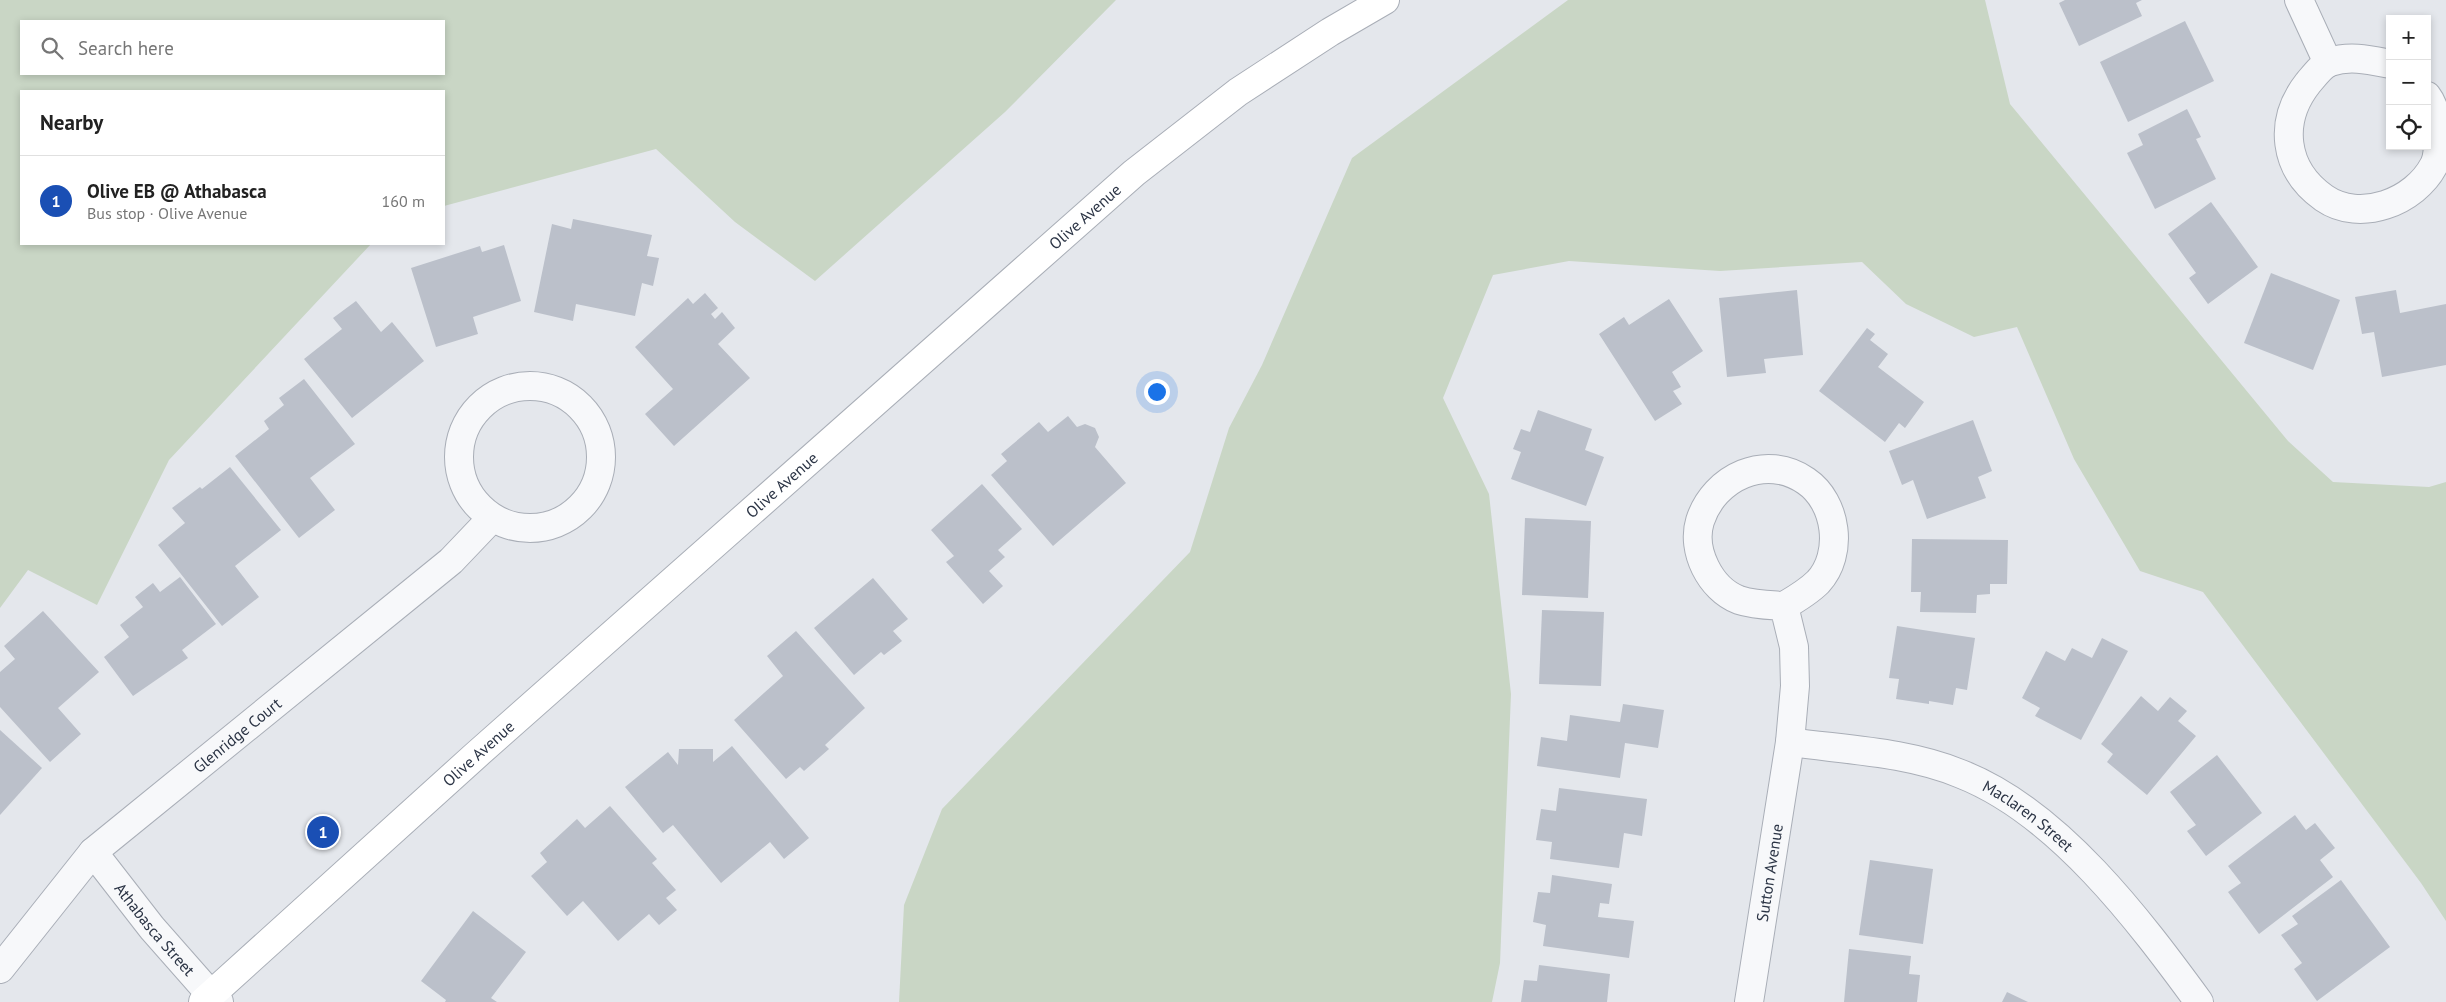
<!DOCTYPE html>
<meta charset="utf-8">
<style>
:root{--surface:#fff;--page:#f6f6f6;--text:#222;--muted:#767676;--line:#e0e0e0;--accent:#d1495b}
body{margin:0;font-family:"PT Sans",sans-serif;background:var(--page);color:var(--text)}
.controls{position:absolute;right:15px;top:15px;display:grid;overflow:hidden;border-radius:0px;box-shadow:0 2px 8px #0003}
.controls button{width:45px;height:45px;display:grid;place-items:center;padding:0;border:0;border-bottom:1px solid var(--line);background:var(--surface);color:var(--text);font:25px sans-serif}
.you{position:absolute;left:1156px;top:391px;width:18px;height:18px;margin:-12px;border:4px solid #fff;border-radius:50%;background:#1a73e8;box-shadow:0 0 0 8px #1a73e833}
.badge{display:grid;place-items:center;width:32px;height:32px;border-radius:50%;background:var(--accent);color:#fff;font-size:16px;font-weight:700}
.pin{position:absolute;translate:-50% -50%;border:2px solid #fff;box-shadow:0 1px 5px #0006}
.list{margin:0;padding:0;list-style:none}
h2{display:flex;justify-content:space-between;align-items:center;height:65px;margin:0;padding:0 20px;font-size:21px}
h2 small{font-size:16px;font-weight:400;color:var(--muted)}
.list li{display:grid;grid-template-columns:32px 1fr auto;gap:15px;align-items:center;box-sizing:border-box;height:90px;padding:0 20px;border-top:1px solid var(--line)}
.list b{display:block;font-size:19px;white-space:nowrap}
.list p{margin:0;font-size:16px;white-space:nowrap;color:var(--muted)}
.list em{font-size:16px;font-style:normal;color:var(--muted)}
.icon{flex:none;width:28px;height:28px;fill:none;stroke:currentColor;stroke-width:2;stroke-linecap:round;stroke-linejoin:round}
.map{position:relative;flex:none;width:2446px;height:1002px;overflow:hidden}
.search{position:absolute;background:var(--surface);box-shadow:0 2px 8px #0003;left:20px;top:20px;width:425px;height:55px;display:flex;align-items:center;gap:12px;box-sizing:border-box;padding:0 18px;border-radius:0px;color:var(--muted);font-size:19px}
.panel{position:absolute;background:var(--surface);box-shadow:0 2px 8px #0003;left:20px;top:90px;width:425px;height:155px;border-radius:0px}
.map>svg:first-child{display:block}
.green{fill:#c9d6c5;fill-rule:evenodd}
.building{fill:#bbc0ca}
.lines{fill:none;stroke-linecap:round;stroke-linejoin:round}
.minor-casing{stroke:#a9aeb7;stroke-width:30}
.secondary-casing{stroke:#a9aeb7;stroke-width:30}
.minor{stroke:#f7f8fa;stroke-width:28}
.secondary{stroke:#fff;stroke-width:28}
.labels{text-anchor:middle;stroke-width:4;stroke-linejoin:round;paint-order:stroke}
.street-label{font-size:16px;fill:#2b3445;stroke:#f4f6f9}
</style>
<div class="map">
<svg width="2446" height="1002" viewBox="0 0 2446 1002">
<rect width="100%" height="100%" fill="#e4e7ec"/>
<g class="green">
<path d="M0,0H1116L1005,112L815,281L735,222L656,149L444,206V91H21V244H371L169,460L97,605L28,570L0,608ZM21,21H444V74H21Z"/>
<polygon points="1568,0 1985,0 2010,104 2288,441 2333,482 2429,487 2446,482 2446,921 2421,883 2203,592 2140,571 2074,459 2017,327 1974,337 1906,304 1862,262 1720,271 1569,261 1493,275 1443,398 1489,494 1511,694 1500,963 1492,1002 899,1002 904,905 942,809 1190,552 1229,428 1262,365 1352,158"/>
</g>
<g class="building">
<polygon points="2065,0 2142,0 2136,3 2142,16 2079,46 2059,3"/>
<polygon points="2185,21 2214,81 2128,122 2100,62"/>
<polygon points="2187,109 2201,137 2196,139 2216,179 2155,209 2127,153 2143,145 2138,134"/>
<polygon points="2211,202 2258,267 2208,304 2189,278 2196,273 2168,234"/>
<polygon points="573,219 652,235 647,256 659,258 653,286 642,283 635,316 576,304 573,321 534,312 552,224 571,229"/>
<polygon points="504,245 521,301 473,317 478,334 436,347 411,268 480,246 482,252"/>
<polygon points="2271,273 2340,300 2313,370 2244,343"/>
<polygon points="1797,290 1803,355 1764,359 1766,373 1727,377 1719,298"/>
<polygon points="2396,290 2400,313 2446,304 2446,365 2382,377 2374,332 2362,334 2355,297"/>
<polygon points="705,293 718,308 711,314 715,319 722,312 735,328 718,344 750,378 674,446 645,414 673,389 635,347 688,298 693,304"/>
<polygon points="1669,299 1703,351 1672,372 1681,387 1673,391 1682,404 1655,421 1599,334 1624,317 1629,325"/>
<polygon points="356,301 381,332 392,322 424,361 352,418 304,359 342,329 333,318"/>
<polygon points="1867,328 1875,334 1870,340 1888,354 1878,367 1924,402 1905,428 1899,423 1885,442 1819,391"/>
<polygon points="304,379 355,444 310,478 335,510 299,538 235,456 269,429 264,421 284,405 279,398"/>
<polygon points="1538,410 1592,429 1585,450 1604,457 1586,506 1511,479 1521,452 1513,449 1521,429 1530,432"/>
<polygon points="1068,416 1077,427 1085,424 1095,428 1099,437 1095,447 1126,483 1053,546 991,475 1007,461 1001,454 1039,422 1048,432"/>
<polygon points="1973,420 1992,471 1978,477 1986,498 1927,519 1913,480 1902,485 1889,451"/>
<polygon points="230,467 281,530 235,566 259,597 222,626 158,545 185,523 172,508 200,487 202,489"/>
<polygon points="982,484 1022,529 998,550 1005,557 989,571 1003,586 983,604 946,562 954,556 931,530"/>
<polygon points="1525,518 1591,521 1588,598 1522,595"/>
<polygon points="1912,539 2008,540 2007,584 1990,584 1990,594 1977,595 1976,613 1920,612 1921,592 1911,592"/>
<polygon points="180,577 216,624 182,650 188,658 133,696 104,657 129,637 120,625 143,607 135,597 153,583 160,592"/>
<polygon points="873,578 908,619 893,631 902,641 884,655 881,652 854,675 814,628"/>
<polygon points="1542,610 1604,612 1601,686 1539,684"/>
<polygon points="43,611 99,672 58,708 81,734 50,762 0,707 0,672 15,659 4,646"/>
<polygon points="1897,626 1975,638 1967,690 1956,688 1953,705 1929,701 1929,704 1896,699 1899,679 1889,678"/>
<polygon points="796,631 865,708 825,745 829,749 804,771 800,767 786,779 734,720 783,676 767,656"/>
<polygon points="2102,638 2128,651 2081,740 2035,716 2040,708 2022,698 2046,651 2065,661 2072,648 2092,658"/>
<polygon points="2141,696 2158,711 2170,697 2187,711 2178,721 2196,736 2147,795 2107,762 2113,754 2101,744"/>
<polygon points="1623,704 1664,710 1658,748 1625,743 1620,778 1537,766 1541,737 1567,741 1570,715 1620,722"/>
<polygon points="0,730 42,768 0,815"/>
<polygon points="732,746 809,838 784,859 770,842 721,883 673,825 663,833 625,787 668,752 678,765 679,749 713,749 713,762"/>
<polygon points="2217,755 2262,813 2206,856 2187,831 2196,825 2170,792"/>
<polygon points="1559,788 1647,799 1642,836 1624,833 1619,868 1550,859 1552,842 1536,840 1541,809 1556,811"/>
<polygon points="610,806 657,859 652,863 676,890 666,898 677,910 659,925 649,914 618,941 583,901 567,916 531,876 547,862 540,853 577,819 585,828"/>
<polygon points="2295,815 2306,830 2315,823 2335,848 2320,860 2333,877 2259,934 2228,892 2241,883 2228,866"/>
<polygon points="1870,860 1933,869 1923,944 1859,935"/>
<polygon points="1552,875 1612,884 1609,904 1600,903 1598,917 1634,921 1629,958 1543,946 1546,925 1533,922 1538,892 1550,893"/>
<polygon points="2341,880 2390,947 2317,1001 2294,969 2302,963 2281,935 2298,924 2292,916"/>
<polygon points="473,911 526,952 491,998 497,1002 445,1002 446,1000 421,981"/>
<polygon points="1849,949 1911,956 1909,974 1920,975 1917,1002 1844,1002"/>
<polygon points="1539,965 1610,974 1607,1002 1521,1002 1524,980 1537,981"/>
<polygon points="2007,992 2028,1002 2002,1002"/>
</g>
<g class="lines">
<g class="minor-casing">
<g id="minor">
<polyline points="2299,0 2328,63"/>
<path d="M2390,64C2370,60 2350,55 2330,62C2322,65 2314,76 2308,83C2278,121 2283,169 2324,198C2360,223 2415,202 2434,165C2439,156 2438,142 2438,132C2437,120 2434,105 2427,96"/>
<circle cx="530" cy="457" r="71"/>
<path id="s1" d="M1790,742C1847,750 1908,752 1961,774C2058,812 2139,920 2199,1002"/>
<path id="s2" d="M93,852L152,928L211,995L219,1002"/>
<path id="s3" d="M0,969L93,852L451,561L492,518"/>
<path id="s4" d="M1749,1002L1790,742L1795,686L1794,647L1784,606C1796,599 1808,592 1818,582C1844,554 1837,502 1806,481C1766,453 1714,477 1700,521C1691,550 1710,589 1739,600C1754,605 1768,605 1784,606"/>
</g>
</g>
<g class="secondary-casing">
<g id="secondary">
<path id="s5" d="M203,1002L475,756L1134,173L1238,92L1330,32L1385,0"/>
</g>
</g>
<use href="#minor" class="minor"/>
<use href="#secondary" class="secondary"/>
</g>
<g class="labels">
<g class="street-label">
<text dy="6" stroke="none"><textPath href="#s5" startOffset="1181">Olive Avenue</textPath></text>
<text dy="6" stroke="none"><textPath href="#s5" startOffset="776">Olive Avenue</textPath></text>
<text dy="6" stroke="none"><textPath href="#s3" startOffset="335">Glenridge Court</textPath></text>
<text dy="6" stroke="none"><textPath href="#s5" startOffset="371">Olive Avenue</textPath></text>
<text dy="6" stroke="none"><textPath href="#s1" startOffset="254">Maclaren Street</textPath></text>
<text dy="6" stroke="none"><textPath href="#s4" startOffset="131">Sutton Avenue</textPath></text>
<text dy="6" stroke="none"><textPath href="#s2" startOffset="99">Athabasca Street</textPath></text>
</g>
</g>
</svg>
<div class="controls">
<button>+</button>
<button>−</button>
<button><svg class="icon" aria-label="locate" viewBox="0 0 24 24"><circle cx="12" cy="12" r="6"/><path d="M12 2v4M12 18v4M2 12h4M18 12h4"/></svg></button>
</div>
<div class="you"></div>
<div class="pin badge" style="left:323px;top:832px;background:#1a4fb4">1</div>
<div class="search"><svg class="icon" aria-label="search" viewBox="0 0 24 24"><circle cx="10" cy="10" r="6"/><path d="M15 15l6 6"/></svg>Search here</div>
<section class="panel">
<h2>Nearby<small></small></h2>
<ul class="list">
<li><span class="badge" style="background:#1a4fb4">1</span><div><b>Olive EB @ Athabasca</b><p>Bus stop · Olive Avenue</p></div><em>160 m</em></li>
</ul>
</section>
</div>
